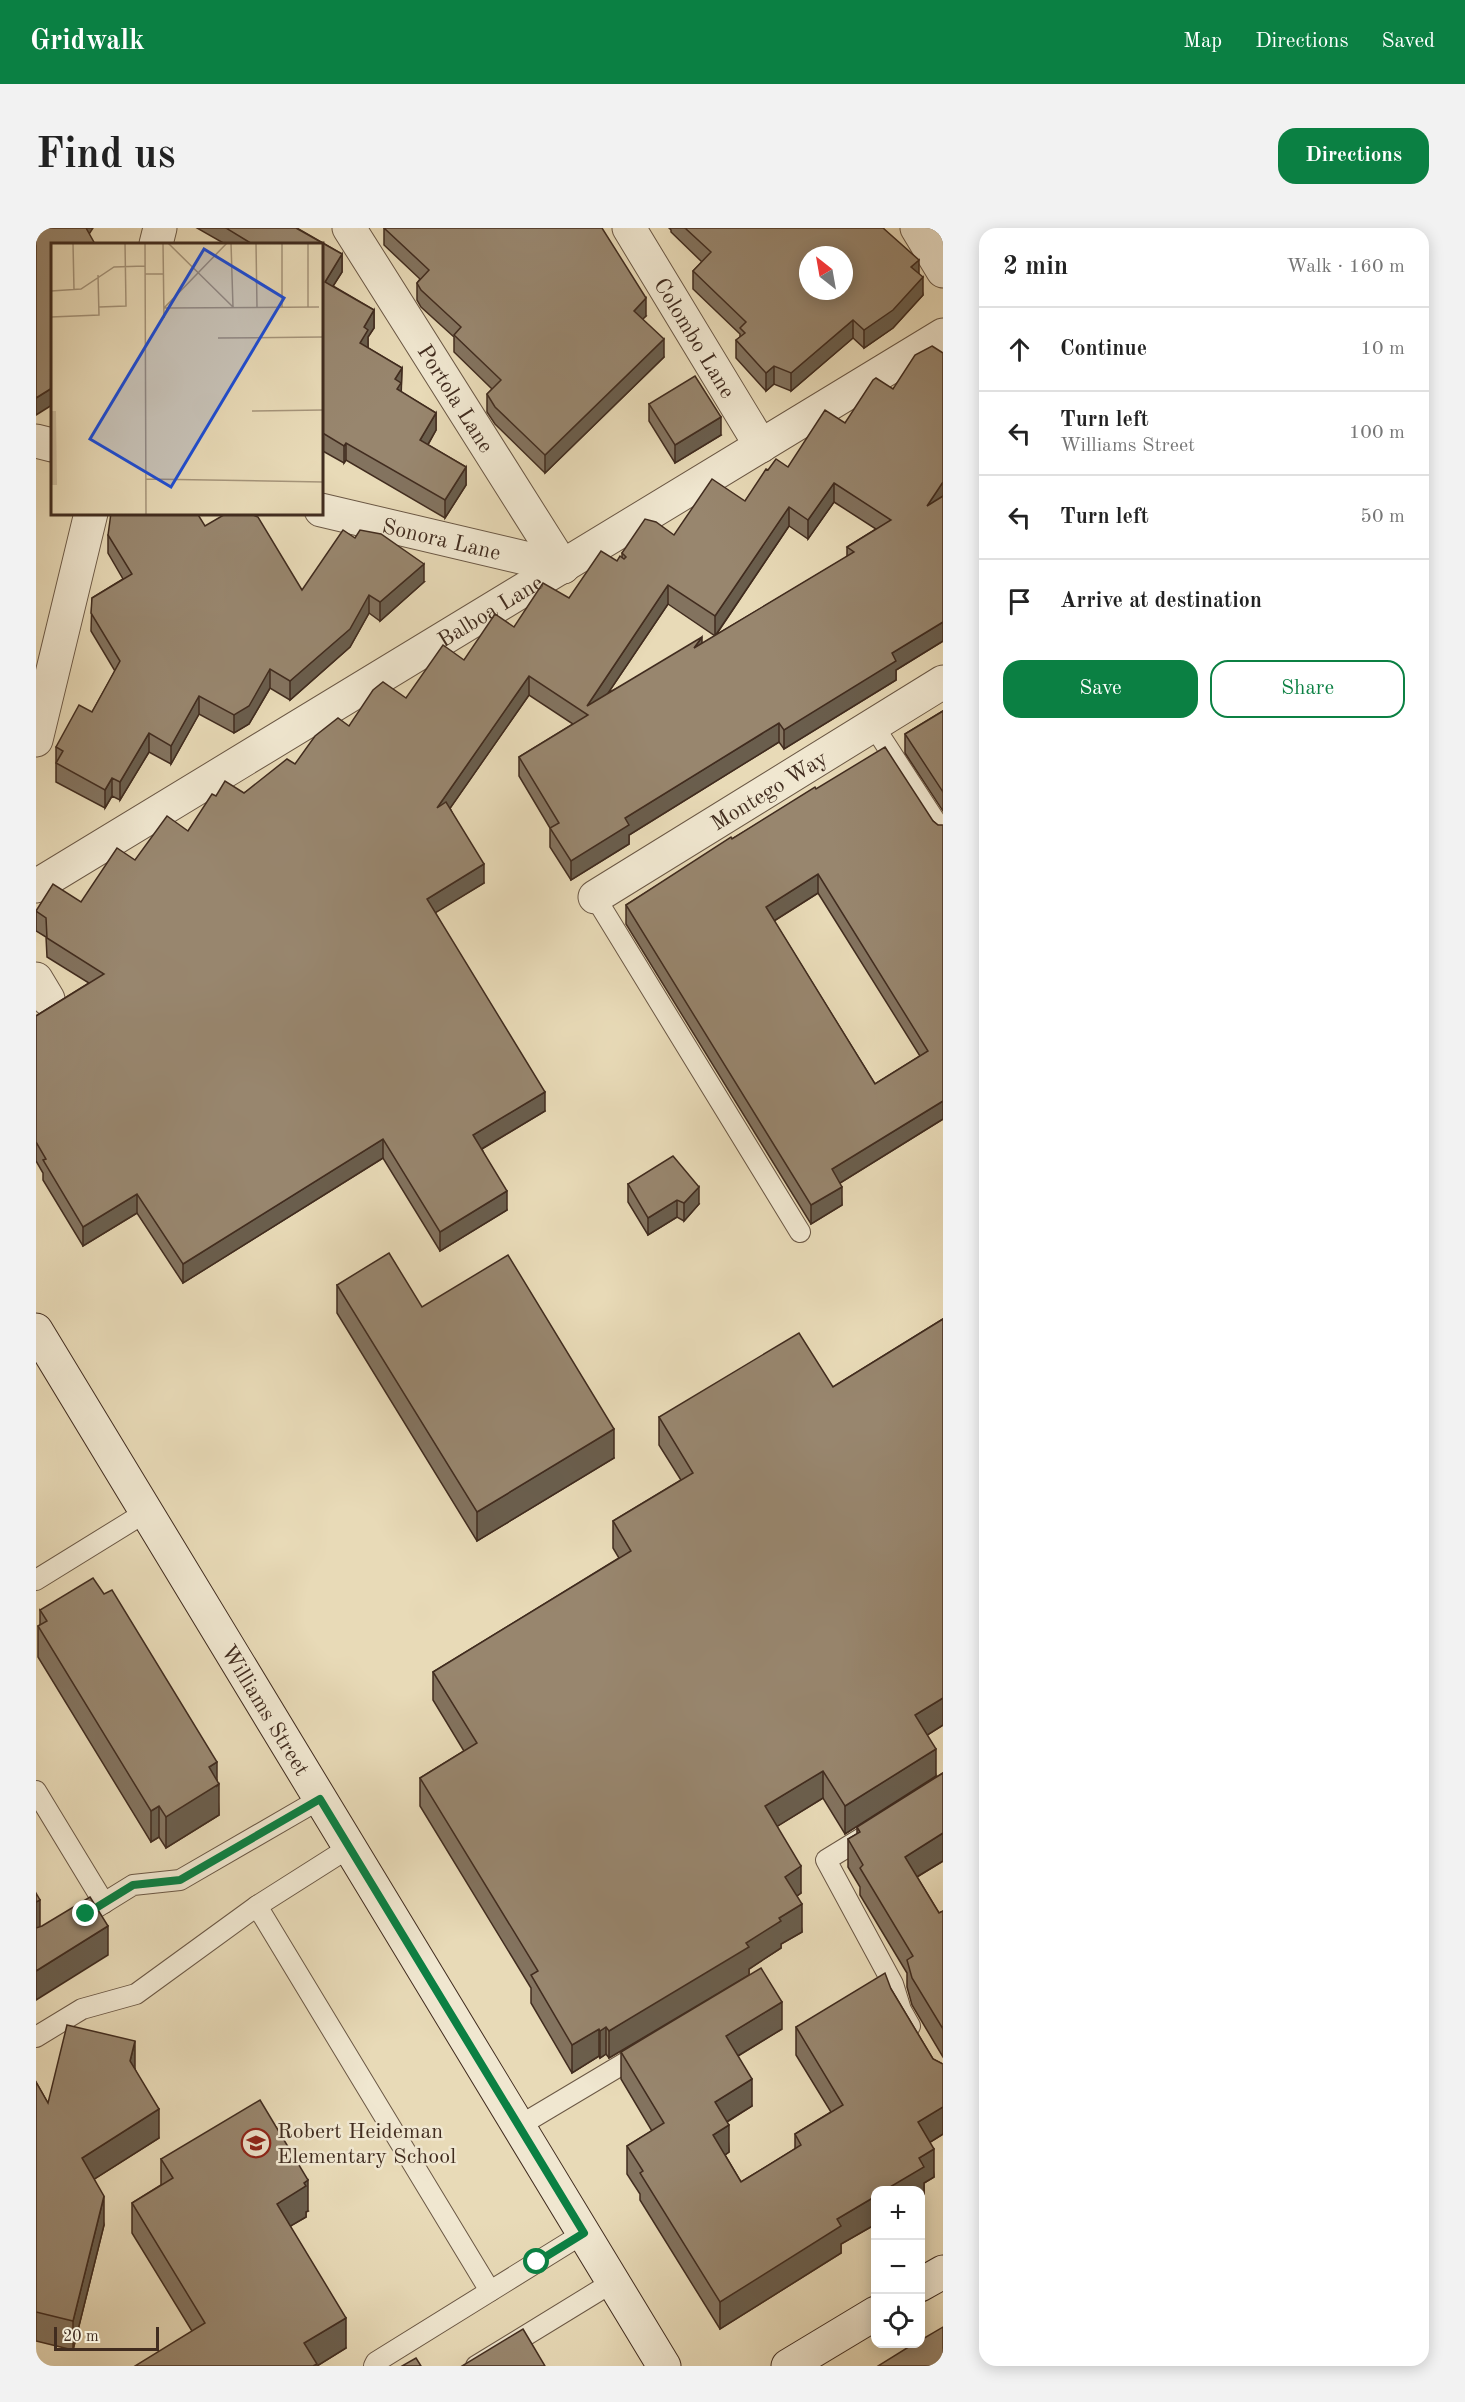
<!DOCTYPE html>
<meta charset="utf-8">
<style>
:root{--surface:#fff;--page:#f2f2f2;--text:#222;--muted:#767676;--line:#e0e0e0;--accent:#0b8043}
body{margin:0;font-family:"Old Standard TT",serif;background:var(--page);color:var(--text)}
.controls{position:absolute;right:18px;bottom:18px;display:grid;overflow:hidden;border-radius:12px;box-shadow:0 3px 15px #0003}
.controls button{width:54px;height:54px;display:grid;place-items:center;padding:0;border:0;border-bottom:2px solid var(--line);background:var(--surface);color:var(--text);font:30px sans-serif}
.compass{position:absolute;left:763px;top:18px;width:54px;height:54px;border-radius:50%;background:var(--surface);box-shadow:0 3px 15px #0003;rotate:329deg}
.scale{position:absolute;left:18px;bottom:15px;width:105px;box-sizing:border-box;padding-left:6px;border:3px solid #412c1f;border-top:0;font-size:16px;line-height:21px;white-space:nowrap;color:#412c1f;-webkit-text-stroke:4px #f0e7d0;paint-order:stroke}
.stop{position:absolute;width:18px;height:18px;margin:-14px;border:4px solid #0b8043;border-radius:50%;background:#fff}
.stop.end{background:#0b8043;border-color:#fff;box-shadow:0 2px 6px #0008}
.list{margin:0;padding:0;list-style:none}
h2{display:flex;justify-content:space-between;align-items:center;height:78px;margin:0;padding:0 24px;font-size:26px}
h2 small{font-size:20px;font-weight:400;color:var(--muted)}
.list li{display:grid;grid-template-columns:39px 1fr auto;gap:18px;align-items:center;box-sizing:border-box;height:84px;padding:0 24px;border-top:2px solid var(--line)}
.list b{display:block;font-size:22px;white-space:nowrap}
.list p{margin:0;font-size:20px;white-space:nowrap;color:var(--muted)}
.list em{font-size:20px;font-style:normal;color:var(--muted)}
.actions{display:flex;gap:12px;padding:18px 24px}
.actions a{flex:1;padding:14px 0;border:2px solid var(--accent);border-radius:18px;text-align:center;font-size:21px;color:var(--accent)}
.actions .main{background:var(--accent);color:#fff}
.icon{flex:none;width:33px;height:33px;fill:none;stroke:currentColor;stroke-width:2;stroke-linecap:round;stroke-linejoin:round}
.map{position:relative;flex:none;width:907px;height:2138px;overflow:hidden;border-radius:18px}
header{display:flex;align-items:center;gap:36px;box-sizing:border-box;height:84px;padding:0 30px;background:var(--accent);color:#fff}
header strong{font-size:28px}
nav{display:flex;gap:33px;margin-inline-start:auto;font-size:21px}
.intro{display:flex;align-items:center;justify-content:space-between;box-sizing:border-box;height:144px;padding:0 36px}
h1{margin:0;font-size:42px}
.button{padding:15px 27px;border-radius:18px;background:var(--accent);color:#fff;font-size:21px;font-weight:700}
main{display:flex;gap:36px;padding:0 36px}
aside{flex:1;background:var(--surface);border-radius:18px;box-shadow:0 3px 15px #0003}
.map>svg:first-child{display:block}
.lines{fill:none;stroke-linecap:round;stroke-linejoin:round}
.lane-casing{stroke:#6b5845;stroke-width:22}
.street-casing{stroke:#6b5845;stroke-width:35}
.secondary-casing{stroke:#412c1f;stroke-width:35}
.lane{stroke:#f0e7d0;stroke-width:20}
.street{stroke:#f0e7d0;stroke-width:33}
.secondary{stroke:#f0e7d0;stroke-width:33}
.wall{fill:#83735f;stroke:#412c1f;stroke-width:1.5;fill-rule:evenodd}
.shaded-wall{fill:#6a5e4d;stroke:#412c1f;stroke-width:1.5}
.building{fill:#98866e;stroke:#412c1f;stroke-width:1.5;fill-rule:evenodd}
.route{stroke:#0b8043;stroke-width:8}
.labels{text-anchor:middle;stroke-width:5;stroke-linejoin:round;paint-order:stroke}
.street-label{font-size:22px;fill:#412c1f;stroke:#f0e7d0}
.poi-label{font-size:22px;fill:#412c1f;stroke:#f0e7d0;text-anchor:start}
.inset-road{fill:none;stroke:#a5947a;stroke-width:1.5}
.view{fill:#1d4ed8;fill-opacity:0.15;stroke:#1d4ed8;stroke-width:3}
.inset-edge{fill:none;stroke:#412c1f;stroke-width:3}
</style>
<header>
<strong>Gridwalk</strong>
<nav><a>Map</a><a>Directions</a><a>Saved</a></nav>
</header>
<div class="intro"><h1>Find us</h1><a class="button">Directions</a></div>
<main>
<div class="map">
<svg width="907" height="2138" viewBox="0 0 907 2138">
<rect width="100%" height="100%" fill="#e8dab7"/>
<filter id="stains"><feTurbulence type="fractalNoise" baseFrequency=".00333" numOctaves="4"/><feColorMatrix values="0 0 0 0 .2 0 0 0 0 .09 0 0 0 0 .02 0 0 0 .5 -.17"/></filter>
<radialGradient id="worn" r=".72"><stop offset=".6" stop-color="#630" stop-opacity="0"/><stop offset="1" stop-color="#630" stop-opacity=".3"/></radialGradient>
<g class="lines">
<g class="lane-casing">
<g id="lane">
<polyline points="837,497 907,605"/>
<polyline points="559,669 764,1004"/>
<polyline points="0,1352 110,1284"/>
<polyline points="0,1563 68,1675"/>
<polyline points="834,1605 790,1632 857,1756 865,1782 874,1798"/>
<polyline points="314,1619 221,1678 454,2063"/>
<polyline points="0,1717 97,1657 144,1652 284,1571"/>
<polyline points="0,1809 46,1781 100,1766 221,1678"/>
<polyline points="483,1898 607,1824"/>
<polyline points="338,2138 340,2134 548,2005"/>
<polyline points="440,2138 577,2054"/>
</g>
</g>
<g class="street-casing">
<g id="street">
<path id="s1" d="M313,0L527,339"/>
<path id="s2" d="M593,0L725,218"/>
<polyline points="881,0 907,43"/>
<polyline points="120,16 124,0"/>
<polyline points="0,213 16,217"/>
<path id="s3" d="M285,282L527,339"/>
<polyline points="0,512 55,285"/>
<path id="s4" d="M0,658L907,107"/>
<path id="s5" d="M559,669L907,454"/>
<polyline points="0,751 12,771"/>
</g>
</g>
<g class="secondary-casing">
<g id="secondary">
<path id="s6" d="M0,1102L628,2138"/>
<polyline points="884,2057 907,2044"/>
<polyline points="752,2138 840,2085"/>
</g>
</g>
<use href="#lane" class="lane"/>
<use href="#street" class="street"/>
<use href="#secondary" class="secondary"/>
</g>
<g class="wall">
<polygon points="161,0 261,0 306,26 306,44 297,58 338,82 338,100 332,109 332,120 366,140 365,164 400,185 400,202 392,217 430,239 430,257 409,290 310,232 308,235 285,222 285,16 189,16"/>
<polygon points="348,0 610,88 606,91 628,129 509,245 459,196 451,184 451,166 456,161 418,124 418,109 385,79 381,72 381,55 384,51 348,17"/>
<polygon points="633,0 847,0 883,46 887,67 857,100 828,120 817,110 755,163 738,156 730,163 700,130 700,112 704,109 704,106 657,61 657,43 666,34 635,4 635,2"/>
<path d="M907,125V413L860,442V452L748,521L743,514L593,607V616L535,652L514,619V600L483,548V529L537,496L493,467L414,580L448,655L399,684L509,883L446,921L471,982L404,1023L347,930L147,1055L101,985L47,1018L7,952V945L0,933V788L53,755L11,729L10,709L0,703V683L45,674L99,632L152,603L180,568L208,565L259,536L313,498L370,470L478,399L533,370L586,330V325L638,307L709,273L732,242L752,239L809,195ZM798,274L840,301L811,319V329L680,407L753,298L772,311ZM632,376L679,408L666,416L572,465Z"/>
<polygon points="613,176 685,207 639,235 613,193"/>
<polygon points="169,298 266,362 388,354 344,393 333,385 314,419 254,472 234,460 213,496 198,505 163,486 135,536 113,524 84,572 76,568 69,580 20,554 20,519 56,484 79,443 55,403 56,370 87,351 72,325 72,307"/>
<polygon points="907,483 907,583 869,525 869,506"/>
<path d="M780,561L897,593L902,597L907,891L804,955L806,977L775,996L590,696V677L696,611ZM782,665L884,828L839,856L738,693Z"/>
<polygon points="592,956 663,976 648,993 641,989 612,1007 592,974"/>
<polygon points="301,1057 386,1079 578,1230 441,1313 301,1085"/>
<polygon points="907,1091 907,1497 891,1507 900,1548 809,1606 787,1570 741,1598 765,1665 761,1668 766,1704 745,1716 745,1720 713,1741 713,1747 573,1830 570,1826 564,1830 563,1828 536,1845 495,1775 495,1760 384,1578 384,1550 428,1523 397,1472 397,1444 583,1330 577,1320 577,1293 645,1252 623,1217 623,1189 797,1159"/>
<polygon points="4,1382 181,1552 183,1587 130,1620 123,1609 115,1614 2,1429 2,1398 4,1397"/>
<polygon points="907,1545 907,1633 881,1649 903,1685 907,1683 907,1829 876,1777 871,1759 871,1745 824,1667 824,1659 812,1639 812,1611 821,1606 821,1599"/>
<polygon points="855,1761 897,1831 907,1836 907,1906 894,1914 898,1949 888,1955 888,1966 885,1968 885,1962 840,1962 840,1996 805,2016 805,2025 684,2101 604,1972 604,1966 591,1946 591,1918 616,1903 585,1851 585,1824 746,1801 702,1828 716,1878 691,1894 693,1924 689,1927 705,1954 759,1921 759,1906 795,1884 760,1827 760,1799"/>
<polygon points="99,1841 123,1910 58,1951 68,1997 37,2122 0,2113 0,1854 12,1875"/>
<polygon points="125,1931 272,1983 270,1984 270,1989 254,1998 310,2120 281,2138 156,2103 96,2005 96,1975 125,1957"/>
</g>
<g class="shaded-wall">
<polygon points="48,0 57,0 48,14"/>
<polygon points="306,26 306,44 289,71 289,54"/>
<polygon points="883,32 883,50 875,39"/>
<polygon points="887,49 887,67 857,100 828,120 828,102"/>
<polygon points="610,70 610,88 598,100 598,83"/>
<polygon points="338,82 338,100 332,109 332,119 324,133 324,115 328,99"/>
<polygon points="817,92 817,110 755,163 755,145"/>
<polygon points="628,111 628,129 509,245 509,227"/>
<polygon points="738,138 738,156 730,163 730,145"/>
<polygon points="366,140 365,172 361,179 359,151"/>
<polygon points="16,160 16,177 0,187 0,170"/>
<polygon points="400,185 400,202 384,230 384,212"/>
<polygon points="685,189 685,207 639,235 639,217"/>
<polygon points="310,215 310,232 308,235 308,218"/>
<polygon points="430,239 430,257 409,290 409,272"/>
<polygon points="907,254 907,274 891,278"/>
<polygon points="798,255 798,274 772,311 772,292"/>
<polygon points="753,279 753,298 679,408 679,388"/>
<polygon points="388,336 388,354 344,393 344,374"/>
<polygon points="632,357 632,376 552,495 551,478"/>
<polygon points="333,367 333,385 314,419 254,472 254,453"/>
<polygon points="907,394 907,413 860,442 860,452 748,521 748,502 856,425"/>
<polygon points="666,409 666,428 658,420"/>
<polygon points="234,441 234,460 213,496 198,505 198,487"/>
<polygon points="493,448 493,467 401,599 401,580"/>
<polygon points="163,468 163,486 135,536 135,518"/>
<polygon points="743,495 743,514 593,607 593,616 535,652 535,633 589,590"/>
<polygon points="113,505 113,524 84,572 84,554"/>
<polygon points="76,550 76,568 69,580 69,562"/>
<polygon points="448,636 448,655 391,690 391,671"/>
<polygon points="782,646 782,665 730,698 730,679"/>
<polygon points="509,864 509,883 437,926 437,907"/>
<polygon points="907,873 907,891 796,960 796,941"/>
<polygon points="347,911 347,930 147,1055 147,1036"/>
<polygon points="663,959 663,976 648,993 648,975"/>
<polygon points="806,959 806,977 775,996 775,977"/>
<polygon points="471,963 471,982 404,1023 404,1004"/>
<polygon points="101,966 101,985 47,1018 47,999"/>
<polygon points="641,972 641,989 612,1007 612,990"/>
<polygon points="578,1201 578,1230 441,1313 441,1284"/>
<polygon points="907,1470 907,1497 879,1515 879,1487"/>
<polygon points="900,1521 900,1548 809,1606 809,1578"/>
<polygon points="181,1534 181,1558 183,1556 183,1587 130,1620 130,1589 173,1539"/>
<polygon points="787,1543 787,1570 729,1606 729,1578"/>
<polygon points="123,1578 123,1609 115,1614 115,1583"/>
<polygon points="907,1605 907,1633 869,1656 869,1629"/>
<polygon points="765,1638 765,1665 749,1676 749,1649"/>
<polygon points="4,1672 4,1700 0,1703 0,1674"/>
<polygon points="766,1676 766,1704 745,1716 745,1720 713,1741 713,1747 573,1830 573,1803 710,1715 743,1690"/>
<polygon points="72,1698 72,1727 0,1772 0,1743"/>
<polygon points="746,1774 746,1801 690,1835 690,1808"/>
<polygon points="570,1799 570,1826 564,1830 564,1803"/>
<polygon points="563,1801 563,1828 536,1845 536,1817"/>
<polygon points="99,1813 99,1842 94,1833"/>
<polygon points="716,1851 716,1878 679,1901 679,1874"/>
<polygon points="907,1879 907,1906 882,1922 882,1894"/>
<polygon points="123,1881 123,1910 46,1959 46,1930"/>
<polygon points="693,1897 693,1924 677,1935 677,1907"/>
<polygon points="898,1921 898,1949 888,1955 888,1966 885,1968 885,1962 849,1962 883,1930"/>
<polygon points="272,1952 272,1983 270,1984 270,1989 241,2006 241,1976"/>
<polygon points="68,1968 68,1997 37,2122 37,2093"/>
<polygon points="840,1968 840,1996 805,2016 805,2025 684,2101 684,2074 801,1991"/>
<polygon points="310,2090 310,2120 281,2138 268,2138 268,2115"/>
</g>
<g class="building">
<polygon points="0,0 50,0 59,16 16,16 16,160 0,170"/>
<polygon points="190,0 260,0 306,26 289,54 338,82 328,99 332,102 324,115 366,140 359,151 365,155 361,161 400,185 384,212 430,239 409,272 310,215 308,218 285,204 285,16 209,16 213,14"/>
<polygon points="348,0 566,0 610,70 598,83 628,111 509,227 459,179 451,166 465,152 418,107 425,99 385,62 381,55 393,42"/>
<path d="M649,0H847L883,32L875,39L887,49L857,82L828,102L817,92L755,145L738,138L730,145L700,112L709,105L704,100L710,94L657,43L675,24ZM772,27H808V63H772Z"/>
<path d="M896,118L907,125V254L891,278L907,268V394L856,425L860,433L748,502L743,495L589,590L593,597L535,633L514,600L523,595L483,529L552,487L493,448L401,580L410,574L448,636L391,671L509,864L437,907L471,963L404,1004L347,911L147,1036L101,966L47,999L7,932L10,931L0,914V788L68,746L11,710L10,690L0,683L17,656L45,674L81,620L99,632L131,588L152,603L176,566L180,568L189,553L208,565L251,531L259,536L279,508L302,490L313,498L337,462L347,454L370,470L407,417L428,432L459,386L478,399L507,355L533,370L565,323L581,333L584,328L588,331L590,329L586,325L609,291L620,294L638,307L676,251L709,273L730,241L732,242L740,231L752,239L789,182L809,195L837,152L840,150L857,161L879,127ZM798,255L855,292L811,319L818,324L658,420L666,409L551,478L632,357L679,388L753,279L772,292Z"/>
<polygon points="659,148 685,189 639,217 613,176"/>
<polygon points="75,285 161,285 169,298 191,285 212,285 222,289 266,362 307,302 319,310 324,302 345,306 388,336 344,374 333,367 314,401 254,453 234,441 213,478 198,487 163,468 135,518 113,505 84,554 76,550 69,562 20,535 27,523 20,519 43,477 56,484 84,433 55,385 56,370 96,346 72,307"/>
<polygon points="907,483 907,564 869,506"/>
<path d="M849,519L897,593L902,597H907V873L796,941L806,959L775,977L590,677L695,609L696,611L779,559L780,561ZM782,646L892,823L839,856L730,679Z"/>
<polygon points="637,928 663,959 648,975 641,972 612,990 592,956"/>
<polygon points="353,1025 386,1079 472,1027 578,1201 441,1284 301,1057"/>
<polygon points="907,1091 907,1470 879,1487 900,1521 809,1578 787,1543 729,1578 765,1638 749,1649 766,1676 743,1690 745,1693 710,1715 713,1719 573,1803 570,1799 564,1803 563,1801 536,1817 495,1747 502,1743 384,1550 441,1515 397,1444 595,1323 577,1293 657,1245 623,1189 763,1105 797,1159"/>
<polygon points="57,1350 68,1366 76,1362 181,1534 173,1539 183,1556 130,1589 123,1578 115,1583 2,1398 11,1393 4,1382"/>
<polygon points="907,1545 907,1605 869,1629 903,1685 907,1683 907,1801 876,1750 871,1732 877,1728 824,1640 827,1637 812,1611 824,1604 821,1599"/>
<polygon points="0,1665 4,1672 0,1674"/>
<polygon points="54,1669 72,1698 0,1743 0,1700 6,1698"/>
<polygon points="725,1740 746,1774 690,1808 716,1851 679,1874 693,1897 677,1907 705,1954 765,1917 759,1906 807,1877 760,1799 849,1745 855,1761 897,1831 907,1836 907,1879 882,1894 898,1921 883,1930 888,1939 849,1962 840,1962 840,1968 801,1991 805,1998 684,2074 604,1945 607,1943 591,1918 628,1895 585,1824"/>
<polygon points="31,1797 99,1813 94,1833 123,1881 46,1930 68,1968 37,2093 0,2084 0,1854 12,1875"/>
<polygon points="224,1872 272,1952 268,1955 270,1958 241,1976 310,2090 268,2115 281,2136 277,2138 99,2138 169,2095 96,1975 137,1950 125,1931"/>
<polygon points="907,2099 907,2138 842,2138 879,2115 885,2115 885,2112"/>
<polygon points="487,2101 509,2138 426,2138"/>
<polygon points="380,2130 385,2138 366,2138"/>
</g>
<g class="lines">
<polyline class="route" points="50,1686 97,1657 144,1652 284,1571 548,2005 501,2034"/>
</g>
<defs>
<g id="school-ring" transform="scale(1.5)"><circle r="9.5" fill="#f0e7d0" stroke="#8f2418" stroke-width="1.5"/><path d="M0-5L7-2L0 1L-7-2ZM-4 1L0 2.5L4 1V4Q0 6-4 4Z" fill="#8f2418"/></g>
</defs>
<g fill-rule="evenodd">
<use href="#school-ring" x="220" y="1915"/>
</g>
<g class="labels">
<g class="street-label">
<text dy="8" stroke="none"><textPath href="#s2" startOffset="128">Colombo Lane</textPath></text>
<text dy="8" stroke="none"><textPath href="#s1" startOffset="201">Portola Lane</textPath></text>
<text dy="8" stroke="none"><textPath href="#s3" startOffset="124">Sonora Lane</textPath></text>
<text dy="8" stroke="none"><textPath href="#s4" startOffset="531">Balboa Lane</textPath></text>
<text dy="8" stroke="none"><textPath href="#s5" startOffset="204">Montego Way</textPath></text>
<text dy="8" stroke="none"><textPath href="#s6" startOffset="444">Williams Street</textPath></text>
</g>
<g class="poi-label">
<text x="241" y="1910">Robert Heideman<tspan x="241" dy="25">Elementary School</tspan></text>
</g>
</g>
<g transform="translate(15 15)">
<rect width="272" height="272" fill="#e8dab7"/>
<path d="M0,168H5L6,242H0Z" fill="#ccbc9d"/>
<path class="inset-road" d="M22,0L23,47M94,0L95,271M112,0L113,75M117,0L182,64M180,0L182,64M205,0L206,64M231,0V64M94,31H113M0,48L30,46L63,24L94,23M48,64L75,63L74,0M257,64V0M113,65L268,64M113,65L176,0M0,74L48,72L47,32M167,95L272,94M201,168L272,167M95,236L272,239"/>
<path class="view" d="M153,6L233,55L120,244L39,196Z"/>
<rect width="272" height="272" class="inset-edge"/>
</g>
<rect width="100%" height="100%" filter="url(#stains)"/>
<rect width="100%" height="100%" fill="url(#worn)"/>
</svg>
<div class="controls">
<button>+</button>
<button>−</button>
<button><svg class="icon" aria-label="locate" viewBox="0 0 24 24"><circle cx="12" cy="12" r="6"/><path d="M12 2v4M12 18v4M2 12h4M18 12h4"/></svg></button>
</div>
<svg class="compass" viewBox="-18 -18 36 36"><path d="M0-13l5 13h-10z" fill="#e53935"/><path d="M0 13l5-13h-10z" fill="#767676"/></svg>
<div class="scale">20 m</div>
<div class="stop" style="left:501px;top:2034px"></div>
<div class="stop end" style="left:50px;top:1686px"></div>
</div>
<aside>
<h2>2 min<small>Walk · 160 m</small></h2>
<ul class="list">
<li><svg class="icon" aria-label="ahead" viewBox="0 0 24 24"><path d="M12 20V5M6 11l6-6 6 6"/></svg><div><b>Continue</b></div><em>10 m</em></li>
<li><svg class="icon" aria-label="left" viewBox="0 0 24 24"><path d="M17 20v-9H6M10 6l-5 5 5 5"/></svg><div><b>Turn left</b><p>Williams Street</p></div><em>100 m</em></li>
<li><svg class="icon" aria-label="left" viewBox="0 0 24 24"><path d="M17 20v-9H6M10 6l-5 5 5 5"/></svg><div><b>Turn left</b></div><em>50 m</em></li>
<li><svg class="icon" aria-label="arrive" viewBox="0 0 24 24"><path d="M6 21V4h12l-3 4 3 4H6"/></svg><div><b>Arrive at destination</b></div></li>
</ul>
<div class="actions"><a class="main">Save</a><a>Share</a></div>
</aside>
</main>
